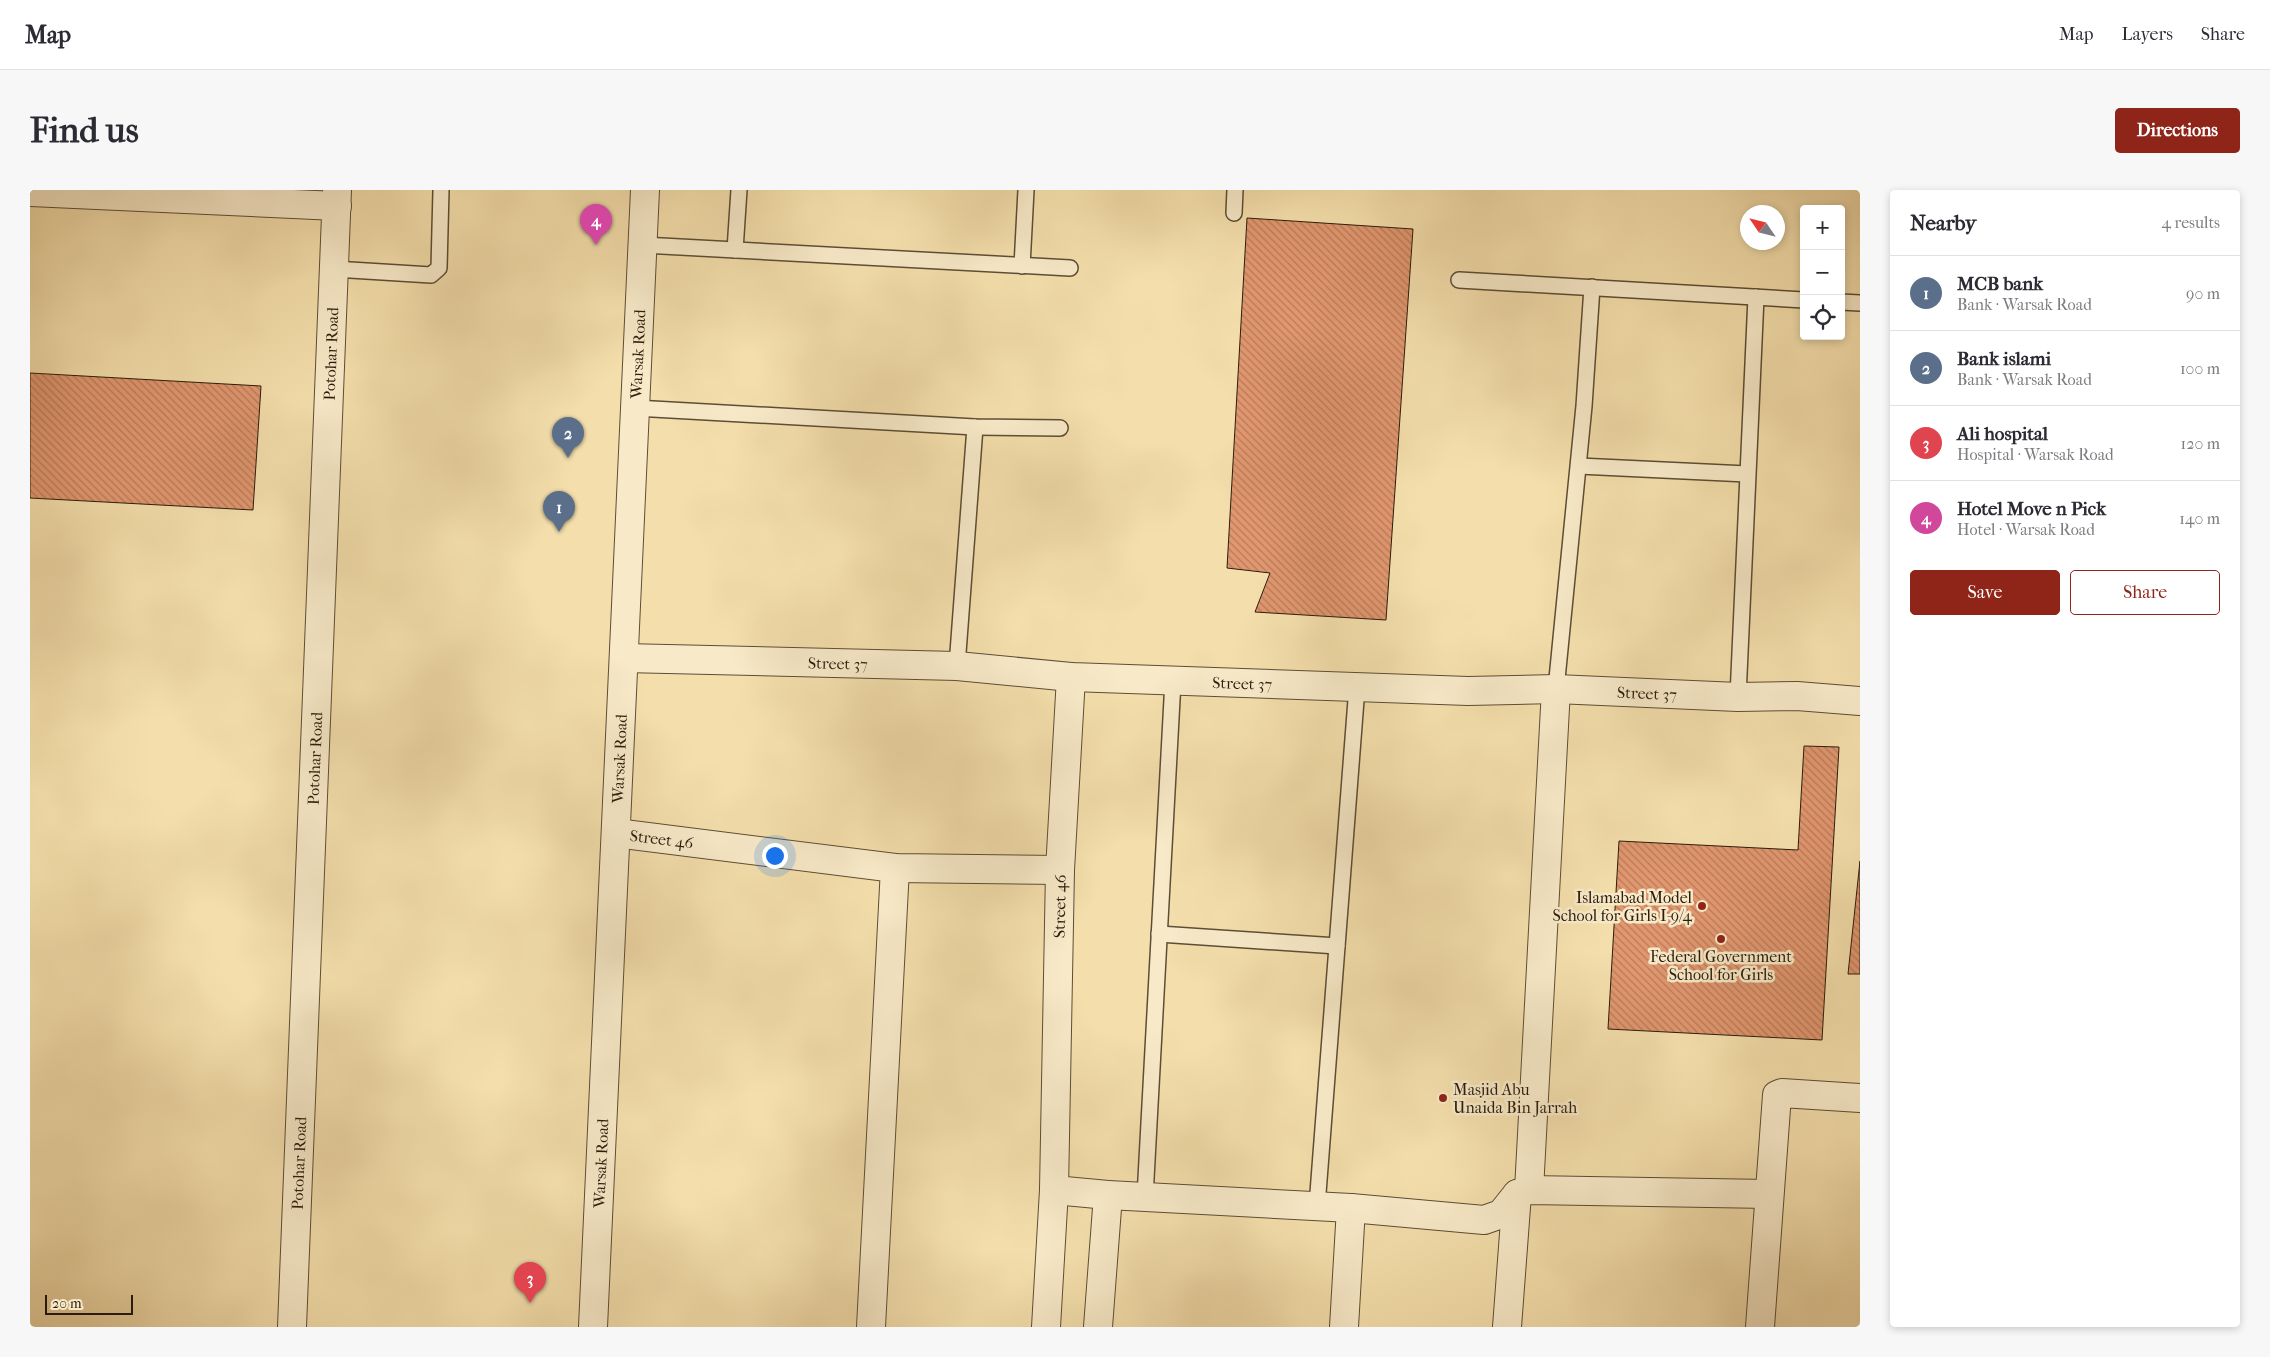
<!DOCTYPE html>
<meta charset="utf-8">
<style>
:root{--surface:#fff;--page:#f7f7f7;--text:#2b2b33;--muted:#7c7c81;--line:#e1e1e2;--accent:#8f2418}
body{margin:0;font-family:"IM FELL French Canon",serif;background:var(--page);color:var(--text)}
.controls{position:absolute;right:15px;top:15px;display:grid;overflow:hidden;border-radius:5px;box-shadow:0 2px 8px #0003}
.controls button{width:45px;height:45px;display:grid;place-items:center;padding:0;border:0;border-bottom:1px solid var(--line);background:var(--surface);color:var(--text);font:25px sans-serif}
.compass{position:absolute;left:1710px;top:15px;width:45px;height:45px;border-radius:50%;background:var(--surface);box-shadow:0 2px 8px #0003;rotate:305deg}
.scale{position:absolute;left:15px;bottom:12px;width:88px;box-sizing:border-box;padding-left:5px;border:2px solid #2b1c0d;border-top:0;font-size:14px;line-height:18px;white-space:nowrap;color:#2b1c0d;-webkit-text-stroke:4px #f8eac9;paint-order:stroke}
.you{position:absolute;left:744px;top:665px;width:18px;height:18px;margin:-12px;border:4px solid #fff;border-radius:50%;background:#1a73e8;box-shadow:0 0 0 8px #1a73e833}
.badge{display:grid;place-items:center;width:32px;height:32px;border-radius:50%;background:var(--accent);color:#fff;font-size:16px;font-weight:700}
.pin{position:absolute;translate:-50% -41px;filter:drop-shadow(0 1px 2px #0008)}
.pin::after{content:'';position:absolute;top:26px;width:18px;height:15px;background:inherit;clip-path:polygon(0 0,100% 0,50% 100%)}
.list{margin:0;padding:0;list-style:none}
h2{display:flex;justify-content:space-between;align-items:center;height:65px;margin:0;padding:0 20px;font-size:21px}
h2 small{font-size:16px;font-weight:400;color:var(--muted)}
.list li{display:grid;grid-template-columns:32px 1fr auto;gap:15px;align-items:center;box-sizing:border-box;height:75px;padding:0 20px;border-top:1px solid var(--line)}
.list b{display:block;font-size:19px;white-space:nowrap}
.list p{margin:0;font-size:16px;white-space:nowrap;color:var(--muted)}
.list em{font-size:16px;font-style:normal;color:var(--muted)}
.actions{display:flex;gap:10px;padding:15px 20px}
.actions a{flex:1;padding:11px 0;border:1px solid var(--accent);border-radius:5px;text-align:center;font-size:18px;color:var(--accent)}
.actions .main{background:var(--accent);color:#fff}
.icon{flex:none;width:28px;height:28px;fill:none;stroke:currentColor;stroke-width:2;stroke-linecap:round;stroke-linejoin:round}
.map{position:relative;flex:none;width:1830px;height:1137px;overflow:hidden;border-radius:5px}
header{display:flex;align-items:center;gap:30px;box-sizing:border-box;height:70px;padding:0 25px;background:var(--surface);border-bottom:1px solid var(--line)}
header strong{font-size:24px}
nav{display:flex;gap:28px;margin-inline-start:auto;font-size:18px}
.intro{display:flex;align-items:center;justify-content:space-between;box-sizing:border-box;height:120px;padding:0 30px}
h1{margin:0;font-size:35px}
.button{padding:12px 22px;border-radius:5px;background:var(--accent);color:#fff;font-size:18px;font-weight:700}
main{display:flex;gap:30px;padding:0 30px}
aside{flex:1;background:var(--surface);border-radius:5px;box-shadow:0 2px 8px #0003}
.map>svg:first-child{display:block}
.building{fill:url(#building-back-hatch);stroke:#2b1c0d}
.lines{fill:none;stroke-linecap:round;stroke-linejoin:round}
.service-casing{stroke:#5d4d35;stroke-width:18}
.minor-casing{stroke:#5d4d35;stroke-width:30}
.tertiary-casing{stroke:#5d4d35;stroke-width:30}
.service{stroke:#f8eac9;stroke-width:15}
.minor{stroke:#f8eac9;stroke-width:28}
.tertiary{stroke:#f8eac9;stroke-width:28}
.poi-dot{fill:#8f2418;stroke:#f8eac9;stroke-width:2}
.labels{text-anchor:middle;stroke-width:5;stroke-linejoin:round;paint-order:stroke}
.street-label{font-size:16px;fill:#2b1c0d;stroke:#f8eac9}
.poi-label{font-size:16px;fill:#2b1c0d;stroke:#f8eac9;text-anchor:end}
</style>
<header>
<strong>Map</strong>
<nav><a>Map</a><a>Layers</a><a>Share</a></nav>
</header>
<div class="intro"><h1>Find us</h1><a class="button">Directions</a></div>
<main>
<div class="map">
<svg width="1830" height="1137" viewBox="0 0 1830 1137">
<defs>
<pattern id="building-back-hatch" width="6" height="6" patternUnits="userSpaceOnUse" patternTransform="scale(1.25)"><rect width="6" height="6" fill="#e1976f"/><path d="M-1 5l2 2M0 0l6 6M5-1l2 2" fill="none" stroke="#b77a5a"/></pattern>
</defs>
<rect width="100%" height="100%" fill="#f4dfac"/>
<filter id="stains"><feTurbulence type="fractalNoise" baseFrequency=".004" numOctaves="4"/><feColorMatrix values="0 0 0 0 .2 0 0 0 0 .09 0 0 0 0 .02 0 0 0 .5 -.17"/></filter>
<radialGradient id="worn" r=".72"><stop offset=".6" stop-color="#630" stop-opacity="0"/><stop offset="1" stop-color="#630" stop-opacity=".3"/></radialGradient>
<g class="building">
<polygon points="1217,28 1383,39 1356,430 1225,422 1240,383 1197,378"/>
<polygon points="0,183 231,196 223,320 0,308"/>
<polygon points="1774,556 1809,557 1792,850 1578,839 1589,651 1768,660"/>
<polygon points="1830,671 1830,784 1818,784"/>
</g>
<g class="lines">
<g class="service-casing">
<g id="service">
<polyline points="1204,23 1205,0"/>
<polyline points="613,55 1040,78"/>
<polyline points="705,60 709,0"/>
<polyline points="992,76 996,0"/>
<polyline points="304,79 401,85 409,78 411,0"/>
<polyline points="1429,90 1774,110"/>
<polyline points="1811,112 1830,113"/>
<polyline points="605,218 945,237 1030,238"/>
<polyline points="1549,276 1717,284"/>
<polyline points="927,476 945,237"/>
<polyline points="1526,499 1554,216 1562,97"/>
<polyline points="1708,507 1726,107"/>
<polyline points="1129,744 1307,756"/>
<polyline points="1115,1007 1143,491"/>
<polyline points="1287,1016 1327,497"/>
</g>
</g>
<g class="minor-casing">
<g id="minor">
<polyline points="0,2 307,16"/>
<path id="s1" d="M594,468L927,476L1041,487L1438,501L1526,499L1708,507L1767,506L1830,511"/>
<path id="s2" d="M586,643L865,678L1030,680"/>
<polyline points="1024,1000 1078,1005 1321,1018 1454,1030 1471,1024 1487,1004 1499,1000 1739,1004"/>
<polyline points="1499,1000 1526,499"/>
<polyline points="841,1137 865,678"/>
<path id="s3" d="M1016,1137L1024,1000L1030,680L1041,487"/>
<polyline points="1068,1137 1078,1005"/>
<polyline points="1314,1137 1321,1018"/>
<polyline points="1477,1137 1487,1004"/>
<polyline points="1730,1137 1747,905 1752,903 1830,908"/>
</g>
</g>
<g class="tertiary-casing">
<g id="tertiary">
<path id="s4" d="M262,1137L307,0"/>
<path id="s5" d="M563,1137L615,0"/>
</g>
</g>
<use href="#service" class="service"/>
<use href="#minor" class="minor"/>
<use href="#tertiary" class="tertiary"/>
</g>
<g class="poi-dot">
<circle cx="1672" cy="716" r="5"/>
<circle cx="1691" cy="749" r="5"/>
<circle cx="1413" cy="908" r="5"/>
</g>
<g class="labels">
<g class="street-label">
<text dy="6" stroke="none"><textPath href="#s4" startOffset="974">Potohar Road</textPath></text>
<text dy="6" stroke="none"><textPath href="#s5" startOffset="974">Warsak Road</textPath></text>
<text dy="6" stroke="none"><textPath href="#s1" startOffset="214">Street 37</textPath></text>
<text dy="6" stroke="none"><textPath href="#s1" startOffset="619">Street 37</textPath></text>
<text dy="6" stroke="none"><textPath href="#s1" startOffset="1024">Street 37</textPath></text>
<text dy="6" stroke="none"><textPath href="#s4" startOffset="569">Potohar Road</textPath></text>
<text dy="6" stroke="none"><textPath href="#s5" startOffset="569">Warsak Road</textPath></text>
<text dy="6" stroke="none"><textPath href="#s2" startOffset="46">Street 46</textPath></text>
<text dy="6" stroke="none"><textPath href="#s3" startOffset="421">Street 46</textPath></text>
<text dy="6" stroke="none"><textPath href="#s4" startOffset="164">Potohar Road</textPath></text>
<text dy="6" stroke="none"><textPath href="#s5" startOffset="164">Warsak Road</textPath></text>
</g>
<g class="poi-label">
<text x="1662" y="713">Islamabad Model<tspan x="1662" dy="18">School for Girls I-9/4</tspan></text>
<text x="1691" y="772" text-anchor="middle">Federal Government<tspan x="1691" dy="18">School for Girls</tspan></text>
<text x="1423" y="905" text-anchor="start">Masjid Abu<tspan x="1423" dy="18">Unaida Bin Jarrah</tspan></text>
</g>
</g>
<rect width="100%" height="100%" filter="url(#stains)"/>
<rect width="100%" height="100%" fill="url(#worn)"/>
</svg>
<div class="controls">
<button>+</button>
<button>−</button>
<button><svg class="icon" aria-label="locate" viewBox="0 0 24 24"><circle cx="12" cy="12" r="6"/><path d="M12 2v4M12 18v4M2 12h4M18 12h4"/></svg></button>
</div>
<svg class="compass" viewBox="-18 -18 36 36"><path d="M0-13l5 13h-10z" fill="#e53935"/><path d="M0 13l5-13h-10z" fill="#7c7c81"/></svg>
<div class="scale">20 m</div>
<div class="you"></div>
<div class="pin badge" style="left:529px;top:342px;background:#5c6f8a">1</div>
<div class="pin badge" style="left:538px;top:268px;background:#5c6f8a">2</div>
<div class="pin badge" style="left:500px;top:1113px;background:#e0444e">3</div>
<div class="pin badge" style="left:566px;top:55px;background:#d1479c">4</div>
</div>
<aside>
<h2>Nearby<small>4 results</small></h2>
<ul class="list">
<li><span class="badge" style="background:#5c6f8a">1</span><div><b>MCB bank</b><p>Bank · Warsak Road</p></div><em>90 m</em></li>
<li><span class="badge" style="background:#5c6f8a">2</span><div><b>Bank islami</b><p>Bank · Warsak Road</p></div><em>100 m</em></li>
<li><span class="badge" style="background:#e0444e">3</span><div><b>Ali hospital</b><p>Hospital · Warsak Road</p></div><em>120 m</em></li>
<li><span class="badge" style="background:#d1479c">4</span><div><b>Hotel Move n Pick</b><p>Hotel · Warsak Road</p></div><em>140 m</em></li>
</ul>
<div class="actions"><a class="main">Save</a><a>Share</a></div>
</aside>
</main>
